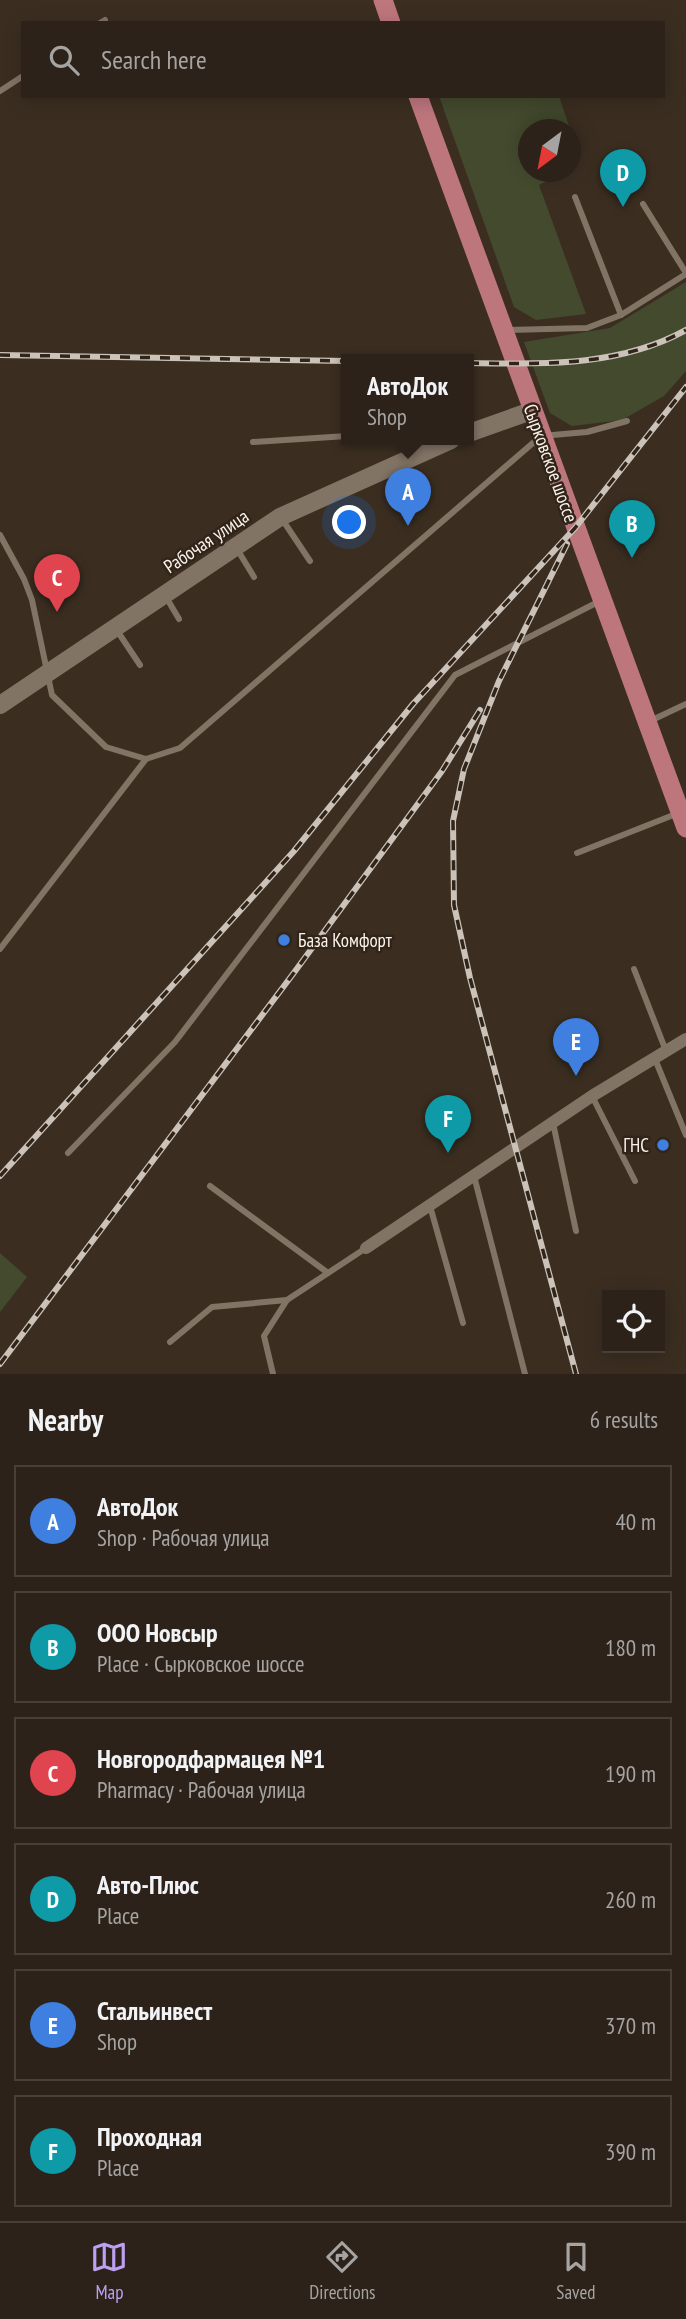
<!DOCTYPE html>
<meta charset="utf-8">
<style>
:root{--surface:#2c2219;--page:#382f26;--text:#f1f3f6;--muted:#a6a4a2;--line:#483f38;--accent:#bca0f2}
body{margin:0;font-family:"PT Sans Narrow",sans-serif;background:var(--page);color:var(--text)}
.controls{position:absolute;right:21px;bottom:21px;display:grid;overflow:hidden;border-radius:0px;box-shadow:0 4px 18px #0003}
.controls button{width:63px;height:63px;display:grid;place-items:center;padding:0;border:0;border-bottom:2px solid var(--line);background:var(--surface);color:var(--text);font:35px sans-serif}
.compass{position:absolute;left:518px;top:119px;width:63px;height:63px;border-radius:50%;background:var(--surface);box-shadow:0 4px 18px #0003;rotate:212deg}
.you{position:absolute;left:350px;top:523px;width:24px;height:24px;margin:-18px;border:5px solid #fff;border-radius:50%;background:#1a73e8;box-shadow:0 0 0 10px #1a73e833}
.badge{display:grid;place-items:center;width:46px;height:46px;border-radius:50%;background:var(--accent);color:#fff;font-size:23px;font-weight:700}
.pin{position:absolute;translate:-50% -58px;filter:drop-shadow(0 2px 4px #0008)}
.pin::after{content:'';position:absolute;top:37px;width:24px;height:21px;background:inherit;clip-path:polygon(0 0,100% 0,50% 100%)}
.popup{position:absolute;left:341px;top:354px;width:133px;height:91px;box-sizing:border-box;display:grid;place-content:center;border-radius:0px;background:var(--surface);filter:drop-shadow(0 2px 5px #0005);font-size:23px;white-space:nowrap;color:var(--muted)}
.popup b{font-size:26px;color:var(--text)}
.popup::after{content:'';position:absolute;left:50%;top:100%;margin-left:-14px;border:14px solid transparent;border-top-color:var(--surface)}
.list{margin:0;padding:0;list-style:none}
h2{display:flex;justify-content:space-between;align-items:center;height:91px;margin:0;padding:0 28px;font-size:30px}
h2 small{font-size:23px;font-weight:400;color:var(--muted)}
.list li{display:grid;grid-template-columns:46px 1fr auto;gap:21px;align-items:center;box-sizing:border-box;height:112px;margin:0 14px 14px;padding:0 14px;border:2px solid var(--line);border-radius:0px}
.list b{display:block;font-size:26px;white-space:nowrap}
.list p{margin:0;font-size:23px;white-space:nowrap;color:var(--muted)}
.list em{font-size:23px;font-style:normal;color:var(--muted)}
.icon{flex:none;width:38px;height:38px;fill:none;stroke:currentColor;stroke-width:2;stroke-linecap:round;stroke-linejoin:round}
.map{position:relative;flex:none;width:686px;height:1374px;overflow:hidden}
.search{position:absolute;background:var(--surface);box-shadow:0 4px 18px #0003;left:21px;right:21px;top:21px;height:77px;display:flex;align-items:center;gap:18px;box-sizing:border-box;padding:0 24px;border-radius:0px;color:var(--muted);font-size:26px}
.sheet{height:847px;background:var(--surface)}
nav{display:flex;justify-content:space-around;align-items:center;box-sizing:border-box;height:98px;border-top:2px solid var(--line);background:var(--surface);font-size:19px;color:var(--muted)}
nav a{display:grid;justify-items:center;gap:4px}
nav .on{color:var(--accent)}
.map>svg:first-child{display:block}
.green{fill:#434a2e}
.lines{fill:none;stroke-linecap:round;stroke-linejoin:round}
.service{stroke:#827465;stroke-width:6}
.minor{stroke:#827465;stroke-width:12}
.secondary{stroke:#827465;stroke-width:18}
.primary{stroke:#be767d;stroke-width:19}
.rail-casing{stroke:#cbc2b9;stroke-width:6}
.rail{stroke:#312418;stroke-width:3.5;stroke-dasharray:10;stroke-linecap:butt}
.shop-dot{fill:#3f7fe0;stroke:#312418;stroke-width:2.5}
.labels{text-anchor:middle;stroke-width:5;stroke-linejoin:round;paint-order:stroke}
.street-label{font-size:19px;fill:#fbf3eb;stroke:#312418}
.poi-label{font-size:19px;fill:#fbf3eb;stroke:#312418;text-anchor:start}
</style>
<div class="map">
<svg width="686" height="1374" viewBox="0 0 686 1374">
<rect width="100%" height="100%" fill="#3b2e21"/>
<g class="green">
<polygon points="439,96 559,96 570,129 528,130 528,172 565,172 539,185 586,314 536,320 514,307"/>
<polygon points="686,282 686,371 664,396 622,420 572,426 550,413 524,342 610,328"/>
<polygon points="0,1253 27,1277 0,1312"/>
</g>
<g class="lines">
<g class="service">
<polyline points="100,23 105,20"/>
<polyline points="0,91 23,76"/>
<polyline points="575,197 621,315"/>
<polyline points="643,204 686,273"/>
<polyline points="507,330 587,328 621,315 686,274"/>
<polyline points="418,440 423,450"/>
<polyline points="253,442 347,436"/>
<polyline points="282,519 310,561"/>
<polyline points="0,535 24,579 32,600 52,695 106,747 146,759 180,748 541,436 587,432 627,421"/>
<polyline points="237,549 254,577"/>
<polyline points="166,597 179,619"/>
<polyline points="116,629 140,665"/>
<polyline points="650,721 686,704"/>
<polyline points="577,853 676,814"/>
<polyline points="0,949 146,759"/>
<polyline points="634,969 666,1051"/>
<polyline points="655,1059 686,1135"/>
<polyline points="592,1096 635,1181"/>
<polyline points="553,1123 576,1231"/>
<polyline points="68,1153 175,1042 455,675 600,601"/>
<polyline points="474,1176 525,1374"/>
<polyline points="210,1186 328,1273"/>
<polyline points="430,1206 463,1323"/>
<polyline points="170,1342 212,1307 287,1300"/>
<polyline points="273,1374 264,1336 287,1300 366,1248"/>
</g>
<polyline class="minor" points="366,1248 592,1096 686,1039"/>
<g class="secondary">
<polyline points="469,433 531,411"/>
<polyline points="0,705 280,517 451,440"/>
</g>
<g class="primary">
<polyline points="383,0 391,23"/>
<polyline points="418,96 686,828"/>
</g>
<g class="rail-casing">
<g id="rail">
<polyline points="0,355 347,361"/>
<path d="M469,363C544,364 619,367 686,330"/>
<polyline points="567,544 499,681 464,769 453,821 454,905 470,978 576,1374"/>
<polyline points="0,1176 294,851 413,704 575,528 686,387"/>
<polyline points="0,1364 293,974 442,771 480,710"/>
</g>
</g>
<use href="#rail" class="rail"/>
</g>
<g class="shop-dot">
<circle cx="284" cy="940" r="7"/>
<circle cx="663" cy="1145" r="7"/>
</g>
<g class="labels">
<g class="street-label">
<text transform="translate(551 463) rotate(70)" y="7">Сырковское шоссе</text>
<text transform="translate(206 541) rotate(-34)" y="7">Рабочая улица</text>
</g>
<g class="poi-label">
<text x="298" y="947">База Комфорт</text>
<text x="649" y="1152" text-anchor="end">ГНС</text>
</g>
</g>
</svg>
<div class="controls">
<button><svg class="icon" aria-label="locate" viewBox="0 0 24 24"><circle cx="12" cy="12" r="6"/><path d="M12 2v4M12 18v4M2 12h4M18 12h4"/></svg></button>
</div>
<svg class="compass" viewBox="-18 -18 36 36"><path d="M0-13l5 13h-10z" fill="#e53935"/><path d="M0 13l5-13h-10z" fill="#a6a4a2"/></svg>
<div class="you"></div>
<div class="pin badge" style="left:408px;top:526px;background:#3f7fe0">A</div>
<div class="popup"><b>АвтоДок</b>Shop</div>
<div class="pin badge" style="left:632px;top:558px;background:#0f9aa8">B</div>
<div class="pin badge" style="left:57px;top:612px;background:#e0444e">C</div>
<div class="pin badge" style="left:623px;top:207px;background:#0f9aa8">D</div>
<div class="pin badge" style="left:576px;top:1076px;background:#3f7fe0">E</div>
<div class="pin badge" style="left:448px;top:1153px;background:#0f9aa8">F</div>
<div class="search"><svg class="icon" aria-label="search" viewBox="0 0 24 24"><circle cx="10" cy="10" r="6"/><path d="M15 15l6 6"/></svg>Search here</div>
</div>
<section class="sheet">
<h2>Nearby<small>6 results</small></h2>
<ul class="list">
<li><span class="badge" style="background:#3f7fe0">A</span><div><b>АвтоДок</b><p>Shop · Рабочая улица</p></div><em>40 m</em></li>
<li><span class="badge" style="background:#0f9aa8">B</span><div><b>ООО Новсыр</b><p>Place · Сырковское шоссе</p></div><em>180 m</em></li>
<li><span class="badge" style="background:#e0444e">C</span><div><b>Новгородфармацея №1</b><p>Pharmacy · Рабочая улица</p></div><em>190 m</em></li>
<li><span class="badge" style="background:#0f9aa8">D</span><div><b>Авто-Плюс</b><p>Place</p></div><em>260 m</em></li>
<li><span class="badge" style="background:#3f7fe0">E</span><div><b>Стальинвест</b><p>Shop</p></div><em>370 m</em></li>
<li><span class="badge" style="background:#0f9aa8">F</span><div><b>Проходная</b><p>Place</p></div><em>390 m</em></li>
</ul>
</section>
<nav>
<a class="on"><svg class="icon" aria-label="map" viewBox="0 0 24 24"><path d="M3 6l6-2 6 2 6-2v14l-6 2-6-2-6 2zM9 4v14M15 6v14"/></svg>Map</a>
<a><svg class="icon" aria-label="directions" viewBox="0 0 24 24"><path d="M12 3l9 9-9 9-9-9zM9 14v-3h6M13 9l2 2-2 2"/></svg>Directions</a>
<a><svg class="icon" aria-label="saved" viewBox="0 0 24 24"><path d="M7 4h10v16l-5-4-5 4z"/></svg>Saved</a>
</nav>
